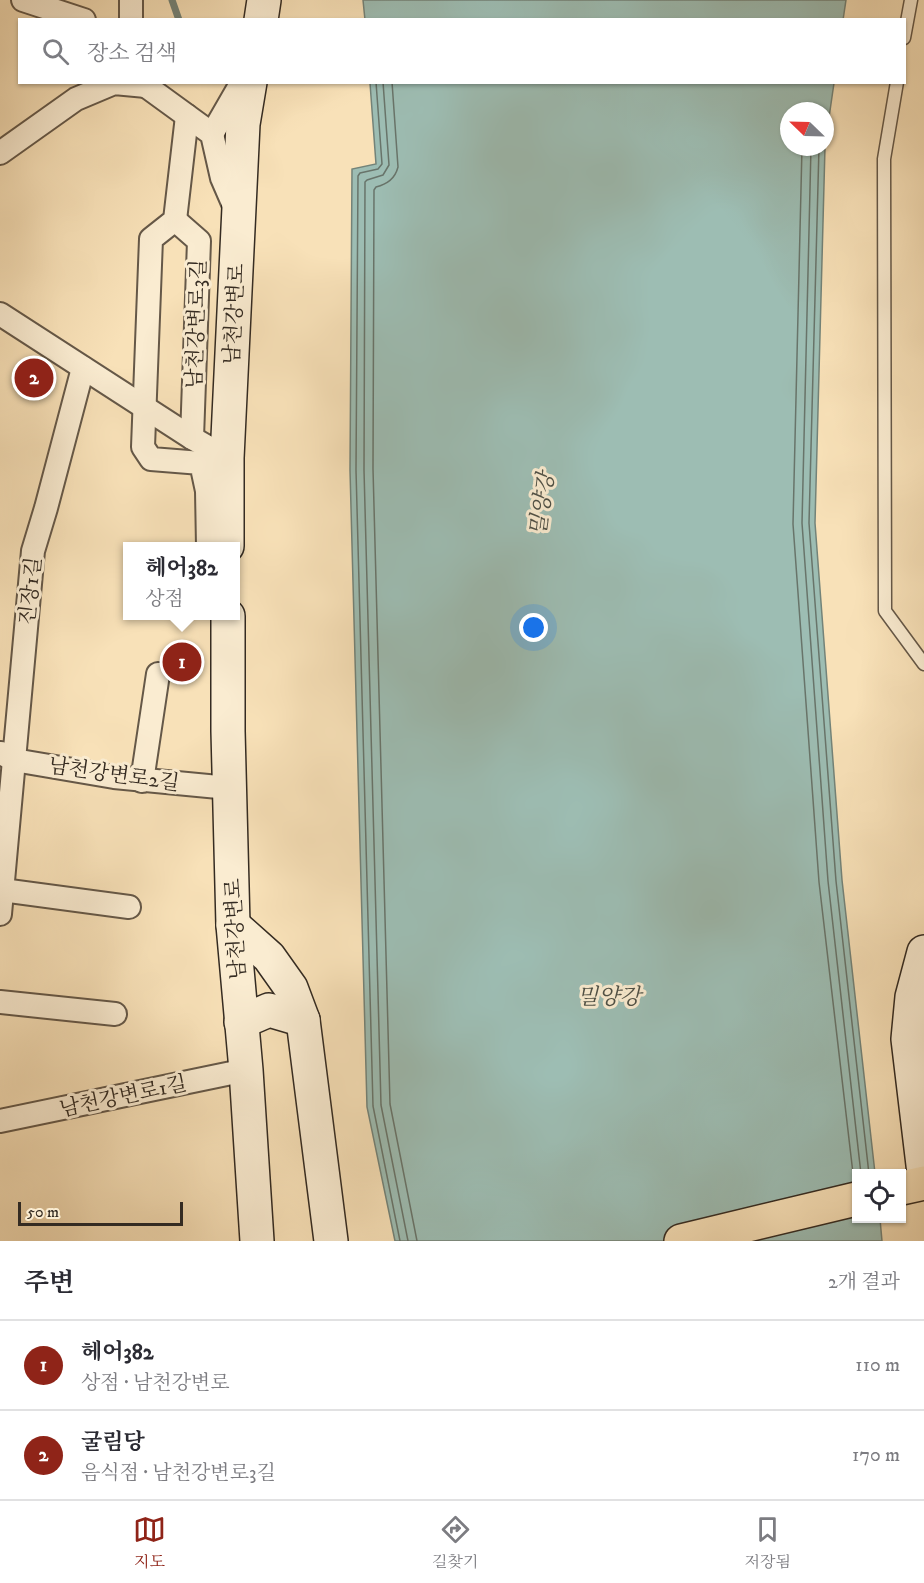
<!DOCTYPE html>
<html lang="ko">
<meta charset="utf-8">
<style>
:root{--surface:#fff;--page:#f7f7f7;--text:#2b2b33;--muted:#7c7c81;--line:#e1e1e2;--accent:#8f2418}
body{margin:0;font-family:"IM FELL DW Pica","Noto Serif KR",serif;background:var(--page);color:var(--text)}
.controls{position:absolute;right:18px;bottom:18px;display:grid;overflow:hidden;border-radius:0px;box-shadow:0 2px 4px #0004}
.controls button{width:54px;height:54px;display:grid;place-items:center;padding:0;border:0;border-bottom:2px solid var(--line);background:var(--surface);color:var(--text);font:30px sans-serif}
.compass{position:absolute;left:780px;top:102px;width:54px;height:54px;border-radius:50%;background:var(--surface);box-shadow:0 2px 4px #0004;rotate:293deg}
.scale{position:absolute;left:18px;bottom:15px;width:165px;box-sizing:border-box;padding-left:6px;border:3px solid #342b22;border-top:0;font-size:16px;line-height:21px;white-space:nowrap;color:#342b22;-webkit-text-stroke:4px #faecd1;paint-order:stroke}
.you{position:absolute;left:534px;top:628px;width:21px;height:21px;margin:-15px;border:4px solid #fff;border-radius:50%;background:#1a73e8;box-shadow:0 0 0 9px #1a73e833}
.badge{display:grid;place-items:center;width:39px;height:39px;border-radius:50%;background:var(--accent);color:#fff;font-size:20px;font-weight:700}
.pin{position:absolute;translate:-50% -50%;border:3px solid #fff;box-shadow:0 2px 6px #0006}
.popup{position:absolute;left:123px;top:542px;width:117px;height:78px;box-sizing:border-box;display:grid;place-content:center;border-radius:0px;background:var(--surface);filter:drop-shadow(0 2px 4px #0005);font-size:20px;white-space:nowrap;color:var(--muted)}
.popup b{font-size:22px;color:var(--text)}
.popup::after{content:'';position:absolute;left:50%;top:100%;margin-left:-12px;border:12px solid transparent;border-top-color:var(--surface)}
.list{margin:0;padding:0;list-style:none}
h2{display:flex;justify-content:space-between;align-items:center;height:78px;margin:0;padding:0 24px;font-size:26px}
h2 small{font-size:20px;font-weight:400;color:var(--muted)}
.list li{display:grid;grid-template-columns:39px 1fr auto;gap:18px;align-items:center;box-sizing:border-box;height:90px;padding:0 24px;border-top:2px solid var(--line)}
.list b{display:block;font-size:22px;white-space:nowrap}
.list p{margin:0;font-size:20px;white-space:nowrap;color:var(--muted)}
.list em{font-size:20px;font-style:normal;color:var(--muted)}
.icon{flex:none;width:33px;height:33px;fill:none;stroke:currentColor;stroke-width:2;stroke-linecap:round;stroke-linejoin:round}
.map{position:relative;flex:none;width:924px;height:1241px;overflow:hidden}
.search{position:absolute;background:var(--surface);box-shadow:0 2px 4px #0004;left:18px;right:18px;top:18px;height:66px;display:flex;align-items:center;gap:15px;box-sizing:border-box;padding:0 21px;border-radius:0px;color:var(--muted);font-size:22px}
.sheet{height:258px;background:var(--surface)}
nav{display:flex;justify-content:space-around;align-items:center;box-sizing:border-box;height:84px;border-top:2px solid var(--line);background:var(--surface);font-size:16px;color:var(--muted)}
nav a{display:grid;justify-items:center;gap:3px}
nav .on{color:var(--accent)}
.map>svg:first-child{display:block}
.water{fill:#9dbdb3;stroke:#738379;stroke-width:1.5}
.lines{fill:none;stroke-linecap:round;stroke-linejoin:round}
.shore{stroke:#68746a;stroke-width:1.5}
.stream{stroke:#738379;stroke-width:7}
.lane-casing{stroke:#655848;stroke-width:15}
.street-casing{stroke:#655848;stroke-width:26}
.secondary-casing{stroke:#342b22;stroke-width:36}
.primary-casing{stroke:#342b22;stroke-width:36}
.lane{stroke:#faecd1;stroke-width:12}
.street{stroke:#faecd1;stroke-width:22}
.secondary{stroke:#faecd1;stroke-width:33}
.primary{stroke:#f8e1b8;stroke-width:33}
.labels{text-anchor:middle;stroke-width:6;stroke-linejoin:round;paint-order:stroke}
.street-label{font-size:21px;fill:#342b22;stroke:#faecd1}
.water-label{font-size:22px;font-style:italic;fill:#4e5046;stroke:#faecd1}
</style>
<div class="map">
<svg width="924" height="1241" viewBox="0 0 924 1241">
<rect width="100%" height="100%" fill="#f8e1b8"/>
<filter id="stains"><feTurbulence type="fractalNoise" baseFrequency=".00333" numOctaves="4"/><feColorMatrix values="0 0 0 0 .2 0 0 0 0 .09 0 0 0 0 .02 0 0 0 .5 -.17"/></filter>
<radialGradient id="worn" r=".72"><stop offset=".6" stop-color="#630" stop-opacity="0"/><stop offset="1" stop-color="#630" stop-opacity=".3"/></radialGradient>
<g class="water">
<polygon points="363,0 846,0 843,20 365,20"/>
<polygon points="370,83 834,83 825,145 825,111 789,111 789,147 825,147 815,523 842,880 875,1173 856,1174 856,1218 880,1219 882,1241 395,1241 367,1107 350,470 352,169 376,164"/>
</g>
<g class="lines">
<g class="shore">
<polyline points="376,82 382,164 378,169 360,173 358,176 356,470 373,1106 400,1241"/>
<polyline points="383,82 389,165 383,175 367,180 365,182 364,470 381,1105 408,1241"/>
<path d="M392,82L398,167C395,179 387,184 376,187L374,190L373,469L390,1104L417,1241"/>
<polyline points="802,147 793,524 819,882 854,1182"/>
<polyline points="811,147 802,523 828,881 861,1174"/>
<polyline points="819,147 809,523 836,881 869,1174"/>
</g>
<polyline class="stream" points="172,0 179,20"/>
<g class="lane-casing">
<g id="lane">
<polyline points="904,38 911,0"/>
<polyline points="897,82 884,159 885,611 924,664"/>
</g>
</g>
<g class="street-casing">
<g id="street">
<polyline points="23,0 84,20"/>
<polyline points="131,0 131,20"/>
<polyline points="145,82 146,86 212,134 222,178 235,208"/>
<polyline points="187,116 175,220 151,239 143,447 151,459 201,463 207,491 208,546"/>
<polyline points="212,134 242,82"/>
<polyline points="0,153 76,99 114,83 146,86"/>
<polyline points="175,220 199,241 192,438"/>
<polyline points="0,314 192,438 227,458"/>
<polyline points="1,753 14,760 114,777 229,788"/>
<polyline points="142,781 158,674"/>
<polyline points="2,890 129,907"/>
<polyline points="0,914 33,551 46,508 83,368"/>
<polyline points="0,1002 115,1014"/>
<polyline points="0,1121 246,1070"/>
</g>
</g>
<g class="secondary-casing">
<g id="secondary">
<polyline points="261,20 264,0"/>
<polyline points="227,546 227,458 243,124 250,82"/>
<polyline points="228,616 228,731 233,925 246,1070 257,1241"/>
<polyline points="233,925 269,957 291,988 303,1020 331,1241"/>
<polyline points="924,952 912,997 908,1039 924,1173"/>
<polyline points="241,1022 269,1010 303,1020"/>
</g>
</g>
<g class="primary-casing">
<g id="primary">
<polyline points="902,1188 924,1183"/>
<polyline points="681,1241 856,1199"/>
</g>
</g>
<use href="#lane" class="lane"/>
<use href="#street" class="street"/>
<use href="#secondary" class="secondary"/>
<use href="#primary" class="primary"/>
</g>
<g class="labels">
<g class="street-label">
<text transform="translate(234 314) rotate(-87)" y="7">남천강변로</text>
<text transform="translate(196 324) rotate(-88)" y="7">남천강변로3길</text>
<text transform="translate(30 591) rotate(-84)" y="7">진장1길</text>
<text transform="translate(114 774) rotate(8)" y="7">남천강변로2길</text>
<text transform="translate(235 929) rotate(-93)" y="7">남천강변로</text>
<text transform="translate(123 1096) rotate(-12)" y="7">남천강변로1길</text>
</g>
<g class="water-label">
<text transform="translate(541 504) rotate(-82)" y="8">밀양강</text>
<text x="609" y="1004">밀양강</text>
</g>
</g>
<rect width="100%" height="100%" filter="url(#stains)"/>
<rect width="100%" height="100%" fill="url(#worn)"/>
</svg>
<div class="controls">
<button><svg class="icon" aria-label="locate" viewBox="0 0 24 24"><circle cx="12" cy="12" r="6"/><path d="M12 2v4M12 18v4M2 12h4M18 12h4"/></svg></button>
</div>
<svg class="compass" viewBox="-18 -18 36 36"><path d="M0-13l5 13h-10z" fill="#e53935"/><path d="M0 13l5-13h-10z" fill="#7c7c81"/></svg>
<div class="scale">50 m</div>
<div class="you"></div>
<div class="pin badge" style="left:182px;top:662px">1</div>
<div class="popup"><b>헤어382</b>상점</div>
<div class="pin badge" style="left:34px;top:378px">2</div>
<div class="search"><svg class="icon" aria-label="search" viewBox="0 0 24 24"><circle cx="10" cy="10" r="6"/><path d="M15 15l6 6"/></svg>장소 검색</div>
</div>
<section class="sheet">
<h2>주변<small>2개 결과</small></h2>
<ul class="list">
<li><span class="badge">1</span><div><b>헤어382</b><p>상점 · 남천강변로</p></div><em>110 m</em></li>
<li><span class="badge">2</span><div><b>굴림당</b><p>음식점 · 남천강변로3길</p></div><em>170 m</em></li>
</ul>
</section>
<nav>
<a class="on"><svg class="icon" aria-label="map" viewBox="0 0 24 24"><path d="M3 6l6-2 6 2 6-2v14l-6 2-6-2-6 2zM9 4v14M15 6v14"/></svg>지도</a>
<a><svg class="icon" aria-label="directions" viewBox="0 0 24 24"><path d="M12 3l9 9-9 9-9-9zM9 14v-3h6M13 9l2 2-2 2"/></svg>길찾기</a>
<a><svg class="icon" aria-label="saved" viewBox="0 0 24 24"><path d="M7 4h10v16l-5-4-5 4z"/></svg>저장됨</a>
</nav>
